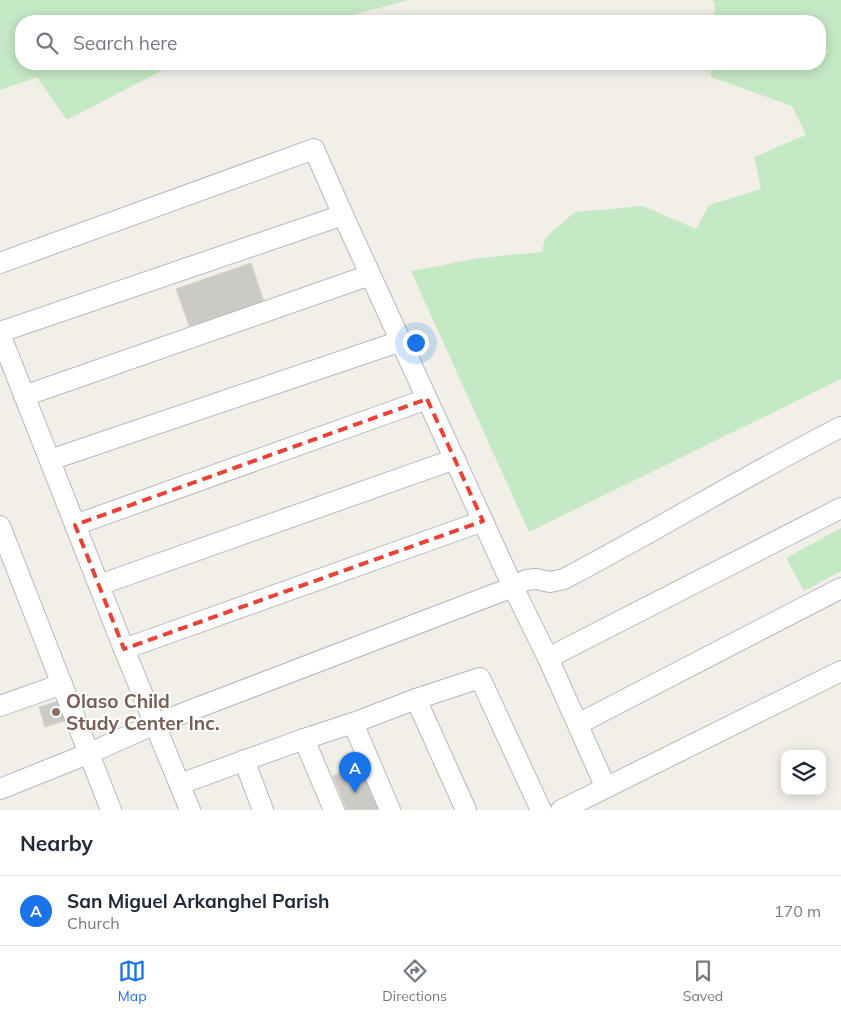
<!DOCTYPE html>
<style>
:root{--surface:#fff;--page:#f6f6f7;--text:#1f2937;--muted:#747a83;--line:#e0e1e3;--accent:#1a73e8}
body{margin:0;font-family:Mulish,sans-serif;background:var(--page);color:var(--text)}
.controls{position:absolute;right:15px;bottom:15px;display:grid;overflow:hidden;border-radius:10px;box-shadow:0 2px 12px #0003}
.controls button{width:45px;height:45px;display:grid;place-items:center;padding:0;border:0;border-bottom:1px solid var(--line);background:var(--surface);color:var(--text);font:25px sans-serif}
.you{position:absolute;left:415px;top:342px;width:18px;height:18px;margin:-12px;border:4px solid #fff;border-radius:50%;background:#1a73e8;box-shadow:0 0 0 8px #1a73e833}
.badge{display:grid;place-items:center;width:32px;height:32px;border-radius:50%;background:var(--accent);color:#fff;font-size:16px;font-weight:700}
.pin{position:absolute;translate:-50% -41px;filter:drop-shadow(0 1px 2px #0008)}
.pin::after{content:'';position:absolute;top:26px;width:18px;height:15px;background:inherit;clip-path:polygon(0 0,100% 0,50% 100%)}
.list{margin:0;padding:0;list-style:none}
h2{display:flex;justify-content:space-between;align-items:center;height:65px;margin:0;padding:0 20px;font-size:21px}
h2 small{font-size:16px;font-weight:400;color:var(--muted)}
.list li{display:grid;grid-template-columns:32px 1fr auto;gap:15px;align-items:center;box-sizing:border-box;height:70px;padding:0 20px;border-top:1px solid var(--line)}
.list b{display:block;font-size:19px;white-space:nowrap}
.list p{margin:0;font-size:16px;white-space:nowrap;color:var(--muted)}
.list em{font-size:16px;font-style:normal;color:var(--muted)}
.icon{flex:none;width:28px;height:28px;fill:none;stroke:currentColor;stroke-width:2;stroke-linecap:round;stroke-linejoin:round}
.map{position:relative;flex:none;width:841px;height:810px;overflow:hidden}
.search{position:absolute;background:var(--surface);box-shadow:0 2px 12px #0003;left:15px;right:15px;top:15px;height:55px;display:flex;align-items:center;gap:12px;box-sizing:border-box;padding:0 18px;border-radius:20px;color:var(--muted);font-size:19px}
.sheet{height:135px;background:var(--surface)}
nav{display:flex;justify-content:space-around;align-items:center;box-sizing:border-box;height:70px;border-top:1px solid var(--line);background:var(--surface);font-size:14px;color:var(--muted)}
nav a{display:grid;justify-items:center;gap:2px}
nav .on{color:var(--accent)}
.map>svg:first-child{display:block}
.green{fill:#c5e8c5}
.building{fill:#cccac5;stroke:#d6d1c6}
.lines{fill:none;stroke-linecap:round;stroke-linejoin:round}
.minor-casing{stroke:#b5b8bc;stroke-width:22}
.minor{stroke:#fff;stroke-width:20}
.marked{fill:none;stroke:#ea4335;stroke-width:4;stroke-dasharray:10 6;stroke-linejoin:round}
.education-dot{fill:#8d6e63;stroke:#fff;stroke-width:2}
.labels{text-anchor:middle;stroke-width:4.5;stroke-linejoin:round;paint-order:stroke}
.education-label{font-size:19px;font-weight:bold;fill:#785e54;stroke:#fff;text-anchor:start}
</style>
<div class="map">
<svg width="841" height="810" viewBox="0 0 841 810">
<rect width="100%" height="100%" fill="#f1efe8"/>
<g class="green">
<polygon points="0,0 408,0 331,21 21,21 21,64 174,64 67,120 37,77 0,90"/>
<polygon points="712,0 841,0 841,379 529,532 411,271 480,258 542,252 545,238 575,212 643,206 696,229 709,205 761,189 754,157 806,135 792,106 711,77 711,64 820,64 820,21 713,21 715,5"/>
<polygon points="841,528 841,571 804,591 786,558"/>
</g>
<g class="building">
<polygon points="251,263 264,302 190,328 176,289"/>
<polygon points="66,699 73,718 45,727 39,707"/>
<polygon points="359,765 378,810 347,810 333,776"/>
</g>
<g class="lines">
<g class="minor-casing">
<g id="minor">
<polyline points="0,263 314,149 343,215 513,587 548,658 606,788"/>
<polyline points="0,332 343,215"/>
<polyline points="0,334 124,649 190,810"/>
<polyline points="24,396 370,275"/>
<polyline points="50,460 401,341"/>
<polyline points="75,525 427,399"/>
<polyline points="0,526 111,810"/>
<polyline points="99,585 455,459"/>
<polyline points="124,649 483,521"/>
<polyline points="548,658 841,508"/>
<polyline points="416,699 466,810"/>
<polyline points="0,706 62,684"/>
<polyline points="353,723 390,810"/>
<polyline points="578,724 841,588"/>
<polyline points="304,739 334,810"/>
<polyline points="244,760 263,810"/>
<polyline points="180,784 304,739 353,723 416,699 480,678 541,810"/>
<path d="M0,789L90,753L155,724L513,587L526,580L536,579L550,582L564,579C657,530 747,475 841,427"/>
<polyline points="561,810 841,671"/>
</g>
</g>
<use href="#minor" class="minor"/>
</g>
<path class="marked" d="M427,399L483,521L124,649L75,525Z"/>
<circle class="education-dot" cx="56" cy="712" r="5"/>
<g class="labels">
<g class="education-label">
<text x="66" y="708">Olaso Child<tspan x="66" dy="22">Study Center Inc.</tspan></text>
</g>
</g>
</svg>
<div class="controls">
<button><svg class="icon" aria-label="layers" viewBox="0 0 24 24"><path d="M12 4l9 5-9 5-9-5zM3 14l9 5 9-5"/></svg></button>
</div>
<div class="you"></div>
<div class="pin badge" style="left:355px;top:793px">A</div>
<div class="search"><svg class="icon" aria-label="search" viewBox="0 0 24 24"><circle cx="10" cy="10" r="6"/><path d="M15 15l6 6"/></svg>Search here</div>
</div>
<section class="sheet">
<h2>Nearby<small></small></h2>
<ul class="list">
<li><span class="badge">A</span><div><b>San Miguel Arkanghel Parish</b><p>Church</p></div><em>170 m</em></li>
</ul>
</section>
<nav>
<a class="on"><svg class="icon" aria-label="map" viewBox="0 0 24 24"><path d="M3 6l6-2 6 2 6-2v14l-6 2-6-2-6 2zM9 4v14M15 6v14"/></svg>Map</a>
<a><svg class="icon" aria-label="directions" viewBox="0 0 24 24"><path d="M12 3l9 9-9 9-9-9zM9 14v-3h6M13 9l2 2-2 2"/></svg>Directions</a>
<a><svg class="icon" aria-label="saved" viewBox="0 0 24 24"><path d="M7 4h10v16l-5-4-5 4z"/></svg>Saved</a>
</nav>
